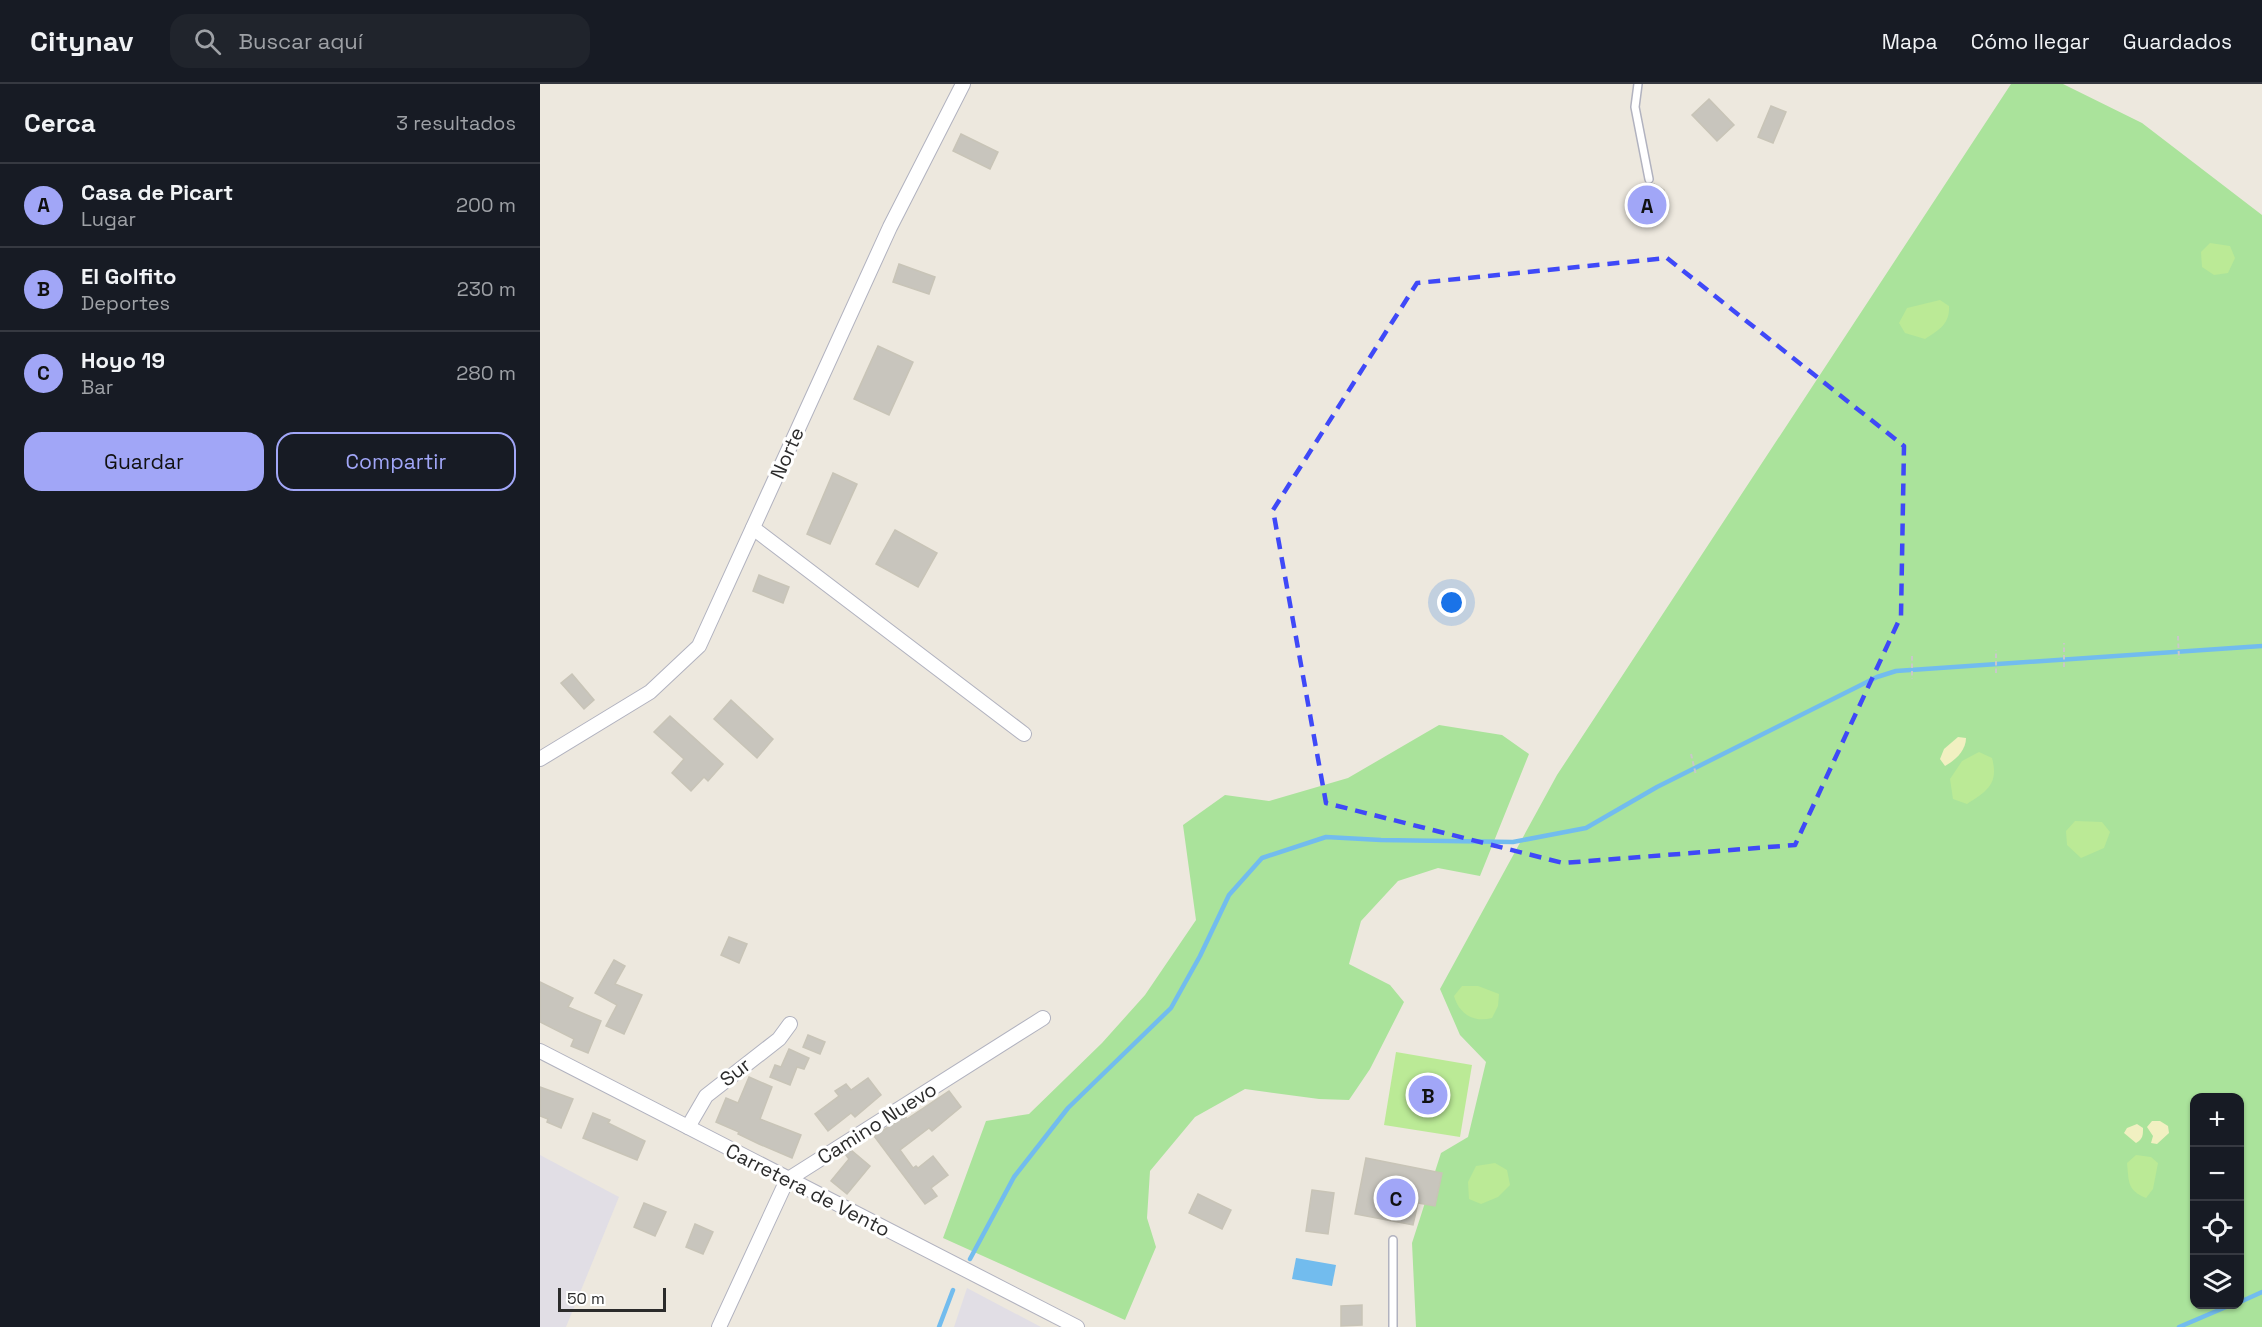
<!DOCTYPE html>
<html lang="es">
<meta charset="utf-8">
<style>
:root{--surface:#171b24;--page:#20242c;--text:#f1f3f6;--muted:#9ea1a6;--line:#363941;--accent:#a1a6f7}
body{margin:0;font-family:"Space Grotesk",sans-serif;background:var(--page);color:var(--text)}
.controls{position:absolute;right:18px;bottom:18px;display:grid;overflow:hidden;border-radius:12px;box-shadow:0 2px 4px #0004}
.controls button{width:54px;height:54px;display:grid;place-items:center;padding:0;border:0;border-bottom:2px solid var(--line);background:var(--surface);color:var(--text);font:30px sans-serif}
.scale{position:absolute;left:18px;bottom:15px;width:108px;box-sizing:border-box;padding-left:6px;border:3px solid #2b2b2b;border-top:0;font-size:16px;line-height:21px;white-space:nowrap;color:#2b2b2b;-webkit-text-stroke:4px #fff;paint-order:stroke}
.you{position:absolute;left:912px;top:519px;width:21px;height:21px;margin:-15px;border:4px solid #fff;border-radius:50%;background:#1a73e8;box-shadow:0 0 0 9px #1a73e833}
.badge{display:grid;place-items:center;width:39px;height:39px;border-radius:50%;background:var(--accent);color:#111;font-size:20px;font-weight:700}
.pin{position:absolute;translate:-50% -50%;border:3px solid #fff;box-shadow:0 2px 6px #0006}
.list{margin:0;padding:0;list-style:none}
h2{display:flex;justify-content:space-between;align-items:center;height:78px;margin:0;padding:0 24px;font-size:26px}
h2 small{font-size:20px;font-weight:400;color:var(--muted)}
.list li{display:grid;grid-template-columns:39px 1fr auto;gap:18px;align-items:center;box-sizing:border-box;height:84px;padding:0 24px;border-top:2px solid var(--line)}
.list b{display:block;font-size:22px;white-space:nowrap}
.list p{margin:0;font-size:20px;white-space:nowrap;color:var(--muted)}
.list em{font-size:20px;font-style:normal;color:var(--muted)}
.actions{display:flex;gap:12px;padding:18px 24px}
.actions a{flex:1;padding:14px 0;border:2px solid var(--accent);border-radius:18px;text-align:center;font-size:21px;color:var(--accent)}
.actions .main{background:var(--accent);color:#111}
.icon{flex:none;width:33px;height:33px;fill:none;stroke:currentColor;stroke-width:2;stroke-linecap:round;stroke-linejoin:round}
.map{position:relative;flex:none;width:1722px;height:1243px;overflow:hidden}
header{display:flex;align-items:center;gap:36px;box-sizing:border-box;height:84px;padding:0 30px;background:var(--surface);border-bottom:2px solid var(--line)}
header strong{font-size:28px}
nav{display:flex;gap:33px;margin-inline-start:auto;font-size:21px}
.search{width:420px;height:54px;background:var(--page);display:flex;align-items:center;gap:15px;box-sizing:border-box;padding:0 21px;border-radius:18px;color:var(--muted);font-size:22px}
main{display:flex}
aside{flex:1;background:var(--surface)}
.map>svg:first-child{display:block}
.industrial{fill:#e1dee5}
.green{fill:#aae39b;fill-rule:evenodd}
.sand{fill:#f1f0c1}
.pitch{fill:#bbea96}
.water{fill:#72bcee}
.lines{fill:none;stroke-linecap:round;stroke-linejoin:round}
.stream{stroke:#72bcee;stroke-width:4.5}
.building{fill:#c8c5bd;stroke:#c8c4b7;stroke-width:1.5}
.lane-casing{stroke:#b1b2bf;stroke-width:10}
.street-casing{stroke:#b1b2bf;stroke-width:16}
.path{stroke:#c8c8c8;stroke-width:2;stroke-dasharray:4.5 3;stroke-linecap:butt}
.lane{stroke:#fff;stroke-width:7}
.street{stroke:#fff;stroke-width:14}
.marked{fill:none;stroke:#3f49f8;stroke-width:4.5;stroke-dasharray:12 8;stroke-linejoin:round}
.labels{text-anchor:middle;stroke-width:6;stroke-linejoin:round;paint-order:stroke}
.street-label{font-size:20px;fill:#2b2b2b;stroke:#fff}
</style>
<header>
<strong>Citynav</strong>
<div class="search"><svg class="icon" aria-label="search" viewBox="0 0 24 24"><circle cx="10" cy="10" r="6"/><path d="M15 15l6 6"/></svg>Buscar aquí</div>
<nav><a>Mapa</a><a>Cómo llegar</a><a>Guardados</a></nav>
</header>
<main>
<aside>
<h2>Cerca<small>3 resultados</small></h2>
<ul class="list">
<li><span class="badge">A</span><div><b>Casa de Picart</b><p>Lugar</p></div><em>200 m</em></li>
<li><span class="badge">B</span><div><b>El Golfito</b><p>Deportes</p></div><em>230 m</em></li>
<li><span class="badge">C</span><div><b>Hoyo 19</b><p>Bar</p></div><em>280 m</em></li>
</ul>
<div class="actions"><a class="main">Guardar</a><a>Compartir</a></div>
</aside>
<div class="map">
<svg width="1722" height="1243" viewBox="0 0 1722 1243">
<rect width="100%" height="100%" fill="#ede8de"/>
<g class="industrial">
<polygon points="0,1071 79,1113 26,1243 0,1243"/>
<polygon points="427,1204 501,1243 414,1243"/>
</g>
<g class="green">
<path d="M1471,0H1523L1602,39L1722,131V1243H876L872,1159L901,1069L928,1053L946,978L920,951L900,905L1017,691ZM1654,1014H1700V1220H1654Z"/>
<polygon points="899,641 962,651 989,670 940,792 898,784 858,797 821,837 809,880 850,901 864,918 830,985 809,1016 779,1015 705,1005 655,1033 610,1087 607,1134 616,1163 585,1236 403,1154 446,1037 489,1030 562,959 605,911 656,836 643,741 685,711 729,717 808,694"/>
</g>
<g class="sand">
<path d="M1418,653L1426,654C1426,666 1416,676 1405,682L1400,675L1404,665Z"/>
<polygon points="1612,1037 1620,1037 1628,1042 1629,1049 1617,1060 1611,1059 1613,1052 1607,1043"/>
<path d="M1597,1040L1603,1044C1603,1051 1603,1055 1596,1059L1584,1049L1587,1044Z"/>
</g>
<g class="pitch">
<polygon points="1670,159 1690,162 1695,174 1688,189 1674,191 1662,183 1661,168"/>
<path d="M1400,216L1409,222C1410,240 1399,246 1385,255L1365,249L1359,239L1367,224Z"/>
<path d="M1439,668L1452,674C1459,700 1447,707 1427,720L1413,715L1410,695L1422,677Z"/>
<polygon points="1535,737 1562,738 1570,748 1564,764 1541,774 1527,761 1526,747"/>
<path d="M922,902H938L959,910L958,922L952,934C934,939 919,930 914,912Z"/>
<polygon points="856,968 932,981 920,1053 844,1041"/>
<path d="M1596,1071L1611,1073L1618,1079L1613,1105L1606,1114C1587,1106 1589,1098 1587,1079Z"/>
<polygon points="955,1079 967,1086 970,1101 958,1113 941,1120 929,1115 928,1098 936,1082"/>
</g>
<polygon class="water" points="756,1174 796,1181 792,1202 752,1195"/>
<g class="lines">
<g class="stream">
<polyline points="430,1175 474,1093 528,1024 631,924 660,872 689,811 722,774 786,753 841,756 973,758 1046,744 1117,703 1337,593 1356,587 1722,562"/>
<polyline points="1700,1218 1722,1208"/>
<polyline points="399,1243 413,1206"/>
<polyline points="1639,1243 1693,1220"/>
</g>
</g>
<g class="building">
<polygon points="1169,15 1194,41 1177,57 1152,31"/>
<polygon points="1231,22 1246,28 1233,59 1218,53"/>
<polygon points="421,50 458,68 450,85 413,67"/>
<polygon points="1114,100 1124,106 1125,116 1114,138 1106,135 1104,139 1095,134 1097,129 1091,126 1098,111 1102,112 1107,102"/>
<polygon points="359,180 395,193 389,210 353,198"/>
<polygon points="338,262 373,278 349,331 314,315"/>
<polygon points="293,389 317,400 290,460 267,450"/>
<polygon points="355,446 397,469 378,503 336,480"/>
<polygon points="219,491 249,503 243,519 213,507"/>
<polygon points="32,590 54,616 44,625 21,599"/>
<polygon points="191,616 233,655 217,674 174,635"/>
<polygon points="130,632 183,680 168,697 164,693 151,707 132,689 144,675 114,648"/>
<polygon points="189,853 207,860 199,879 181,871"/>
<polygon points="74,876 85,882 75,900 102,911 84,950 66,942 77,921 55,909"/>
<polygon points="0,898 33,914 28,923 61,937 48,969 31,962 34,955 0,938"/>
<polygon points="268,951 285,958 280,970 263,963"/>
<polygon points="249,965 269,974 264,985 257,983 250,1001 230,993 235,981 241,983"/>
<polygon points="209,993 232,1003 220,1035 261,1051 252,1074 219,1060 198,1050 199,1048 176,1038 186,1014 198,1019"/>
<polygon points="328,994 341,1011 315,1033 311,1029 288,1047 275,1030 299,1012 295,1007 306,1000 311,1006"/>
<polygon points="0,1003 33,1015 21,1044 7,1038 8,1035 0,1032"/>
<polygon points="409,1007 421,1023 392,1047 389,1044 360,1066 373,1084 376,1082 378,1084 393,1072 408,1091 391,1104 397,1112 385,1120 334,1052 365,1032 367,1035"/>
<polygon points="53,1029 70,1036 68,1039 105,1057 97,1076 43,1054"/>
<polygon points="311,1066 330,1082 307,1110 291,1097 309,1075 305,1070"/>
<polygon points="826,1074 902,1089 895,1122 878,1119 873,1141 815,1130"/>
<polygon points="772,1106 794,1109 788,1150 766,1147"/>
<polygon points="658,1110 691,1126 682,1145 649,1129"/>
<polygon points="104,1119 126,1128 115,1152 94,1143"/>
<polygon points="155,1140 173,1148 163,1170 146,1163"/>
<polygon points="822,1221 822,1241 801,1242 801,1222"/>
</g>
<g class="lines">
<g class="lane-casing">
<g id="lane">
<polyline points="1098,0 1095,23 1109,95"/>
<polyline points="853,1243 853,1156"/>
</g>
</g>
<g class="street-casing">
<g id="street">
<polyline points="213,444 484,650"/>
<polyline points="0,675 110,608 159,562 350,143 423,0"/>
<polyline points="0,967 537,1243"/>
<polyline points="148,1043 166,1012 239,955 250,940"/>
<polyline points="179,1243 247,1096 503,934"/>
</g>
</g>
<g class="path">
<polyline points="1638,552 1639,575"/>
<polyline points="1372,572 1372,595"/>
<polyline points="1524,583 1524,559"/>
<polyline points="1456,589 1456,566"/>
<polyline points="1151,670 1156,691"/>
</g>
<use href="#lane" class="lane"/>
<use href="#street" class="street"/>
</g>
<path class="marked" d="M1127,174L1364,362L1361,532L1255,761L1023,779L786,719L733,426L877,199Z"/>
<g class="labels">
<g class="street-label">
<text transform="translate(247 369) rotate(-66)" y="7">Norte</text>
<text transform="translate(195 988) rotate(-38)" y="7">Sur</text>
<text transform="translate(337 1039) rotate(-32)" y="7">Camino Nuevo</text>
<text transform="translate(268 1106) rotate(27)" y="7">Carretera de Vento</text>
</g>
</g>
</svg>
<div class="controls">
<button>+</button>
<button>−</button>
<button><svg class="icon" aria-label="locate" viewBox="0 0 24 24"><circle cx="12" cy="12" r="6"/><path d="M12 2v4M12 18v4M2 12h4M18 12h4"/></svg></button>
<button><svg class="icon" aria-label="layers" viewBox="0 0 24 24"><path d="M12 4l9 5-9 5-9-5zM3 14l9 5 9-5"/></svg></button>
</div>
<div class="scale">50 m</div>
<div class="you"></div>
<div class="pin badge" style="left:1107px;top:121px">A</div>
<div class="pin badge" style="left:888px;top:1011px">B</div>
<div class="pin badge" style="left:856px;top:1114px">C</div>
</div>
</main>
